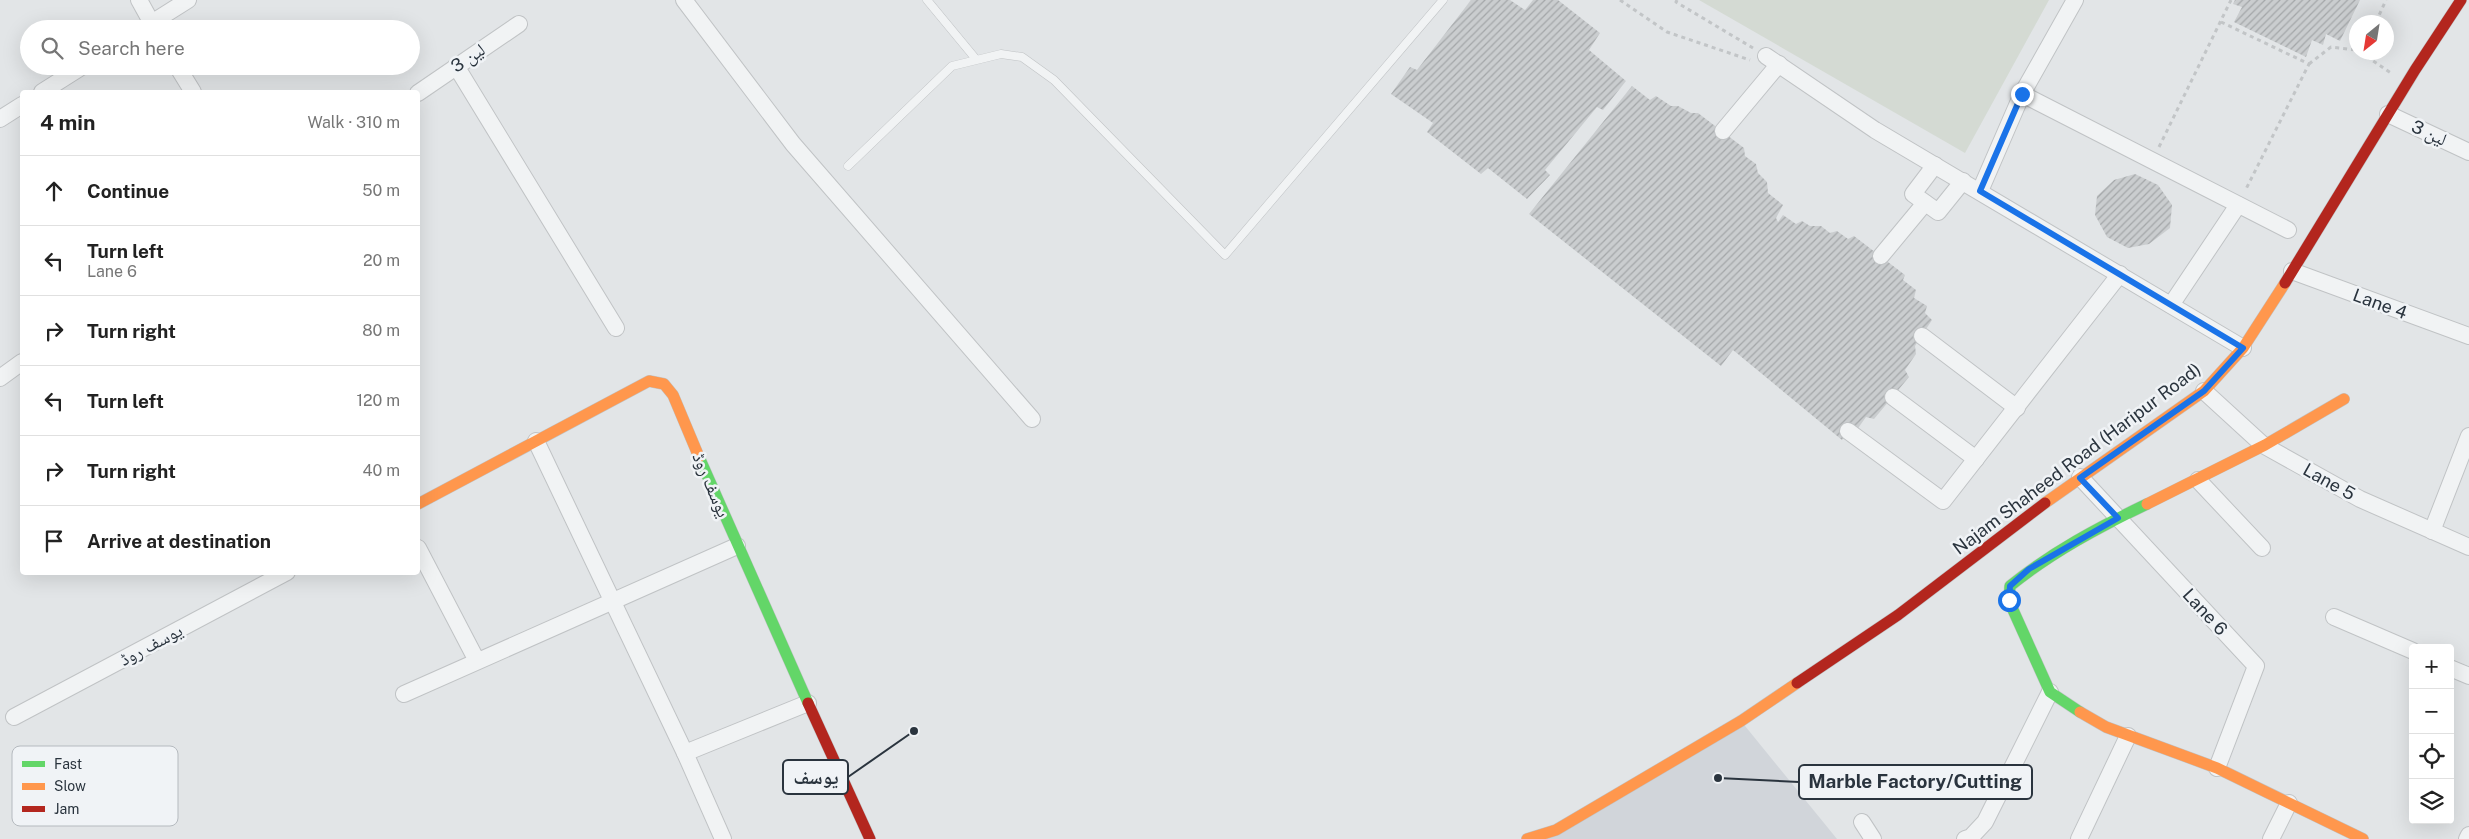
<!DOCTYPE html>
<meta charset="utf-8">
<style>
:root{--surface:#fff;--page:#f2f2f2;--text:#222;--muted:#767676;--line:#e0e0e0}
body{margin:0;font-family:"Public Sans","Noto Naskh Arabic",sans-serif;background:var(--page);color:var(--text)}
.controls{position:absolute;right:15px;bottom:15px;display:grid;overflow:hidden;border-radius:5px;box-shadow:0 5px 20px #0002}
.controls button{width:45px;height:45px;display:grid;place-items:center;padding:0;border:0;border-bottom:1px solid var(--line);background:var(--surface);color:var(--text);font:25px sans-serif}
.compass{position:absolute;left:2349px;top:15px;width:45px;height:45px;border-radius:50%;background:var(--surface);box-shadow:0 5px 20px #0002;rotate:210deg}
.stop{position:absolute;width:15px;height:15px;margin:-11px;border:4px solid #1a73e8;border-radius:50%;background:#fff}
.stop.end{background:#1a73e8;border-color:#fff;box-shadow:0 1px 5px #0008}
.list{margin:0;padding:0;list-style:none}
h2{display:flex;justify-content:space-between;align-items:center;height:65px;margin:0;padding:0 20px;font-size:21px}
h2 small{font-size:16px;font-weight:400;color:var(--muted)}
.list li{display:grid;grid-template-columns:32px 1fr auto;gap:15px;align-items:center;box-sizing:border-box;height:70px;padding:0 20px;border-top:1px solid var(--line)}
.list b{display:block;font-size:19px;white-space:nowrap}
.list p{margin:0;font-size:16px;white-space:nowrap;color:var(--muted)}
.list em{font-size:16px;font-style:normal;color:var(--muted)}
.icon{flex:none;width:28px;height:28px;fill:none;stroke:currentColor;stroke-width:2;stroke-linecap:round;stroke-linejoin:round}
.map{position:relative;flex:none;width:2469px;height:839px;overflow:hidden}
.search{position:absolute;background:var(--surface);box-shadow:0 5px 20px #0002;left:20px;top:20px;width:400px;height:55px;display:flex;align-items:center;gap:12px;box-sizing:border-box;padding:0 18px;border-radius:28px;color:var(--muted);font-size:19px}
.panel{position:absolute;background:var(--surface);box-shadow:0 5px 20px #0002;left:20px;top:90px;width:400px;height:485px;border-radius:5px}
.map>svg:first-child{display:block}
.built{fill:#d1d5da}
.grass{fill:#d4dad3}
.building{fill:url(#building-hatch)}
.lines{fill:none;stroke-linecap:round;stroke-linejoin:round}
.lane-casing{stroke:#c0c3c5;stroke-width:9}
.street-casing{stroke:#c0c3c5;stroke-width:18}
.fast-casing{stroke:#c0c3c5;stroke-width:12}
.slow-casing{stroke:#c0c3c5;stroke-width:12}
.jam-casing{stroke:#c0c3c5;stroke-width:12}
.path{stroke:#c2c5c7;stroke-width:3;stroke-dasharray:4 4;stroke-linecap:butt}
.lane{stroke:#f1f3f4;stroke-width:8}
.street{stroke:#f1f3f4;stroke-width:16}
.fast{stroke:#63d668;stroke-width:11}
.slow{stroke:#ff974d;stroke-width:11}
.jam{stroke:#b3261e;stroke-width:11}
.route{stroke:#1a73e8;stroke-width:6}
.labels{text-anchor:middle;stroke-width:5;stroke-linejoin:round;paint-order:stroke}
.street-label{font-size:18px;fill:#2a343e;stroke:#f0f3f6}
.key{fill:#f0f3f6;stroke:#b5babf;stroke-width:1}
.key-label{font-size:14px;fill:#2a343e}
.leader{fill:none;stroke:#2a343e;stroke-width:2}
.callout-dot{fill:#2a343e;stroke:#f0f3f6;stroke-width:2}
.callout{fill:#f0f3f6;stroke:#2a343e;stroke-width:2}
.callout-label{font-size:19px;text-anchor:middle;font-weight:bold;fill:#2a343e}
</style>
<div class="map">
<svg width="2469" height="839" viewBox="0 0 2469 839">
<defs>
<pattern id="building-hatch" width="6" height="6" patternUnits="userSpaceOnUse" patternTransform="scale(1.25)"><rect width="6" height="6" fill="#cacdcf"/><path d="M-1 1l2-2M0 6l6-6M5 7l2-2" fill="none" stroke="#a4a7a9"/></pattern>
</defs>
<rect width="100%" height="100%" fill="#e2e5e7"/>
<polygon class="built" points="1741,721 1837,839 1540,839"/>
<polygon class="grass" points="1699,0 2049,0 1965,153"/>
<g class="building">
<polygon points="1471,0 1510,0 1525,10 1533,0 1558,0 1600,33 1589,50 1626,81 1603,110 1597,107 1545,170 1550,175 1527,199 1488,168 1481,174 1427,132 1433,123 1391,94 1410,67 1417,70"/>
<polygon points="2235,0 2360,0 2340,41 2326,34 2323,45 2312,40 2306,57 2234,22 2242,7 2233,4"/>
<polygon points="1632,86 1650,100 1656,96 1671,106 1678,106 1691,113 1698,113 1744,148 1745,156 1756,164 1758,173 1767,182 1768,193 1783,205 1776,218 1778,222 1783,215 1796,224 1802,221 1810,226 1821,226 1830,233 1837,231 1848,239 1854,236 1905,275 1903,280 1916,290 1914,298 1927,306 1925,313 1932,320 1915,346 1916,354 1905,370 1909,377 1874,419 1866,417 1856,431 1848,431 1842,440 1733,350 1721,366 1529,214"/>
<polygon points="2135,174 2158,185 2172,205 2170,228 2149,244 2128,248 2107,237 2095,215 2097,196 2114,180"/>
</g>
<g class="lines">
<g class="lane-casing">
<g id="lane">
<polyline points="927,0 975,58"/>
<polyline points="848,166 952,66 1001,54 1022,57 1054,80 1225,255 1443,0"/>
</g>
</g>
<g class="street-casing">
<g id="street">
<polyline points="139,0 155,29"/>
<polyline points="684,0 793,144 1032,419"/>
<polyline points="142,29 188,0"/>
<polyline points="1766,56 1875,130 2243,348"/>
<polyline points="177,66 193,92"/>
<polyline points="456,66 616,328"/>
<polyline points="42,92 83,66"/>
<polyline points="418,93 519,24"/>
<polyline points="2022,94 2288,230"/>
<polyline points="2388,114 2469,152"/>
<polyline points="0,119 22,105"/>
<polyline points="1723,131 1779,64"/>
<polyline points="1935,165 1913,194 1938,212 1963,181"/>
<polyline points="1980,191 2022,94 2075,0"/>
<polyline points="1881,256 1925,203"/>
<polyline points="2292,271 2469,336"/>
<polyline points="2171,305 2238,205"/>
<polyline points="1922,336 2017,408"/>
<polyline points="0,378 22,362"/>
<polyline points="2204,391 2263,445 2360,499 2469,547"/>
<polyline points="1893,397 1976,459"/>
<polyline points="1848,431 1943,501 2120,274"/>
<polyline points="536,441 685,753 723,839"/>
<polyline points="2080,477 2256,666 2217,768"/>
<polyline points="2198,480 2262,548"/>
<polyline points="2432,531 2469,436"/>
<polyline points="418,548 477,661"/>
<polyline points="2334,617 2413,651"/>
<polyline points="2450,668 2469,676"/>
<polyline points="404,694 737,546"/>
<polyline points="14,717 287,572"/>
<polyline points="685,753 808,703"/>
<polyline points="1862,822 1873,839"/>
<polyline points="1965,839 1971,837 1985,822 2050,692"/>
<polyline points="2079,839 2128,736"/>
<polyline points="2271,839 2289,803"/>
<polyline points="2467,839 2469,835"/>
</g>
</g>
<g class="fast-casing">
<g id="fast">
<polyline points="699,457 808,703"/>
<path d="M2080,712L2050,692L2009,601L2010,586C2052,552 2099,527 2147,504"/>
</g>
</g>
<g class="slow-casing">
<g id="slow">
<polyline points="2045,503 2204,391 2243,348 2285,283"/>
<polyline points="418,504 649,381 664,384 673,395 699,457"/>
<polyline points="2147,504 2265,445 2344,399"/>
<polyline points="2080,712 2106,727 2217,768 2363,839"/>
<polyline points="1527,839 1556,830 1741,721 1797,683"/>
</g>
</g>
<g class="jam-casing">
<g id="jam">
<polyline points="2285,283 2415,70 2461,0"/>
<polyline points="1797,683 1898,615 2045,503"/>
<polyline points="808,703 870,839"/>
</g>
</g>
<g class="path">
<polyline points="1620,0 1667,32 1750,60"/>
<polyline points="1677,0 1676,2 1753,48"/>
<polyline points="2221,22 2309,64 2245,191"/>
<polyline points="2376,22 2386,0"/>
<polyline points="2360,52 2391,73"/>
<polyline points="2309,64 2331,47 2356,50"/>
<polyline points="2159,147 2231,0"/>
</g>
<use href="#lane" class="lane"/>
<use href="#street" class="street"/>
<use href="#fast" class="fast"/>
<use href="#slow" class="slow"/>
<use href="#jam" class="jam"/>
</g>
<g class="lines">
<polyline class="route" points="2009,600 2010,586 2029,569 2118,518 2080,478 2204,391 2243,348 1980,191 2022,94"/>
</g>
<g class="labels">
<g class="street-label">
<text transform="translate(468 58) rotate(-34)" y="6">لین 3</text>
<text transform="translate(2429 133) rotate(25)" y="6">لین 3</text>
<text transform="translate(2380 304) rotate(20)" y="6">Lane 4</text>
<text transform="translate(2077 459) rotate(-37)" y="6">Najam Shaheed Road (Haripur Road)</text>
<text transform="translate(2329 482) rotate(29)" y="6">Lane 5</text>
<text transform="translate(711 485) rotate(67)" y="6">یوسف روڈ</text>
<text transform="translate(2205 612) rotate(47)" y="6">Lane 6</text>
<text transform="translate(151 645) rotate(-28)" y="6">یوسف روڈ</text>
</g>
</g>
<rect x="12" y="746" width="166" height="80" rx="8" class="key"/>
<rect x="22" y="761" width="23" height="6" fill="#63d668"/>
<rect x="22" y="783" width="23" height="7" fill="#ff974d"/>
<rect x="22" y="806" width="23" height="6" fill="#b3261e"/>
<g class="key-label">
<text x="54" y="769">Fast</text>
<text x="54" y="791">Slow</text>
<text x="54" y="814">Jam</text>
</g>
<path class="leader" d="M914 731L848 777M1718 778L1799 782"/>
<g class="callout-dot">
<circle cx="914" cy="731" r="5"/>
<circle cx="1718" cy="778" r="5"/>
</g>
<g class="callout">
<rect x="783" y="760" width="65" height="34" rx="5"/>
<rect x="1799" y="765" width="233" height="34" rx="5"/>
</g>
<g class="callout-label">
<text x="816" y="784">یوسف</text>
<text x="1915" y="788">Marble Factory/Cutting</text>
</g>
</svg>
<div class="controls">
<button>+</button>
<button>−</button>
<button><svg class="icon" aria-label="locate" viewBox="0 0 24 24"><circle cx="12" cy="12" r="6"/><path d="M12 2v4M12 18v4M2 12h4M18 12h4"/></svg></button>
<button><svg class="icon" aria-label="layers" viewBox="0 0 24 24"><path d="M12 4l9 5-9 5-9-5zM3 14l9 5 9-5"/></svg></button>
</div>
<svg class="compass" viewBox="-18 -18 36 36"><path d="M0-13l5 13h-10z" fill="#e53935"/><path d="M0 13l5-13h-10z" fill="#767676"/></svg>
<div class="stop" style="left:2009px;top:600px"></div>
<div class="stop end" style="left:2022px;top:94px"></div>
<div class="search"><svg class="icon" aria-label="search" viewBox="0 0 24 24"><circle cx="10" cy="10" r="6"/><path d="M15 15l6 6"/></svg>Search here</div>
<section class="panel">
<h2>4 min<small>Walk · 310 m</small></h2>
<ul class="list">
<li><svg class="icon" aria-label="ahead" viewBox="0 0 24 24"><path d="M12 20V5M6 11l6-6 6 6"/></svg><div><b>Continue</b></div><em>50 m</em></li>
<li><svg class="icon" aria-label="left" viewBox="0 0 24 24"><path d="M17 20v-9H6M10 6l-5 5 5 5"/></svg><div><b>Turn left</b><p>Lane 6</p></div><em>20 m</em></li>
<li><svg class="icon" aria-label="right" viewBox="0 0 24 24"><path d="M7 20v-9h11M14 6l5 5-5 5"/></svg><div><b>Turn right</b></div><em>80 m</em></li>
<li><svg class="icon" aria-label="left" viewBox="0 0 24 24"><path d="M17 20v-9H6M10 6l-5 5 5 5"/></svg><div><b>Turn left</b></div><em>120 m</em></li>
<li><svg class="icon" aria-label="right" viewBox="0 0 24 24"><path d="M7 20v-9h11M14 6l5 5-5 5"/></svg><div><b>Turn right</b></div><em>40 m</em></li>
<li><svg class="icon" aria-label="arrive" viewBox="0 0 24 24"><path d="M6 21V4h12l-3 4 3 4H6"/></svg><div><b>Arrive at destination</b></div></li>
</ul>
</section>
</div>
